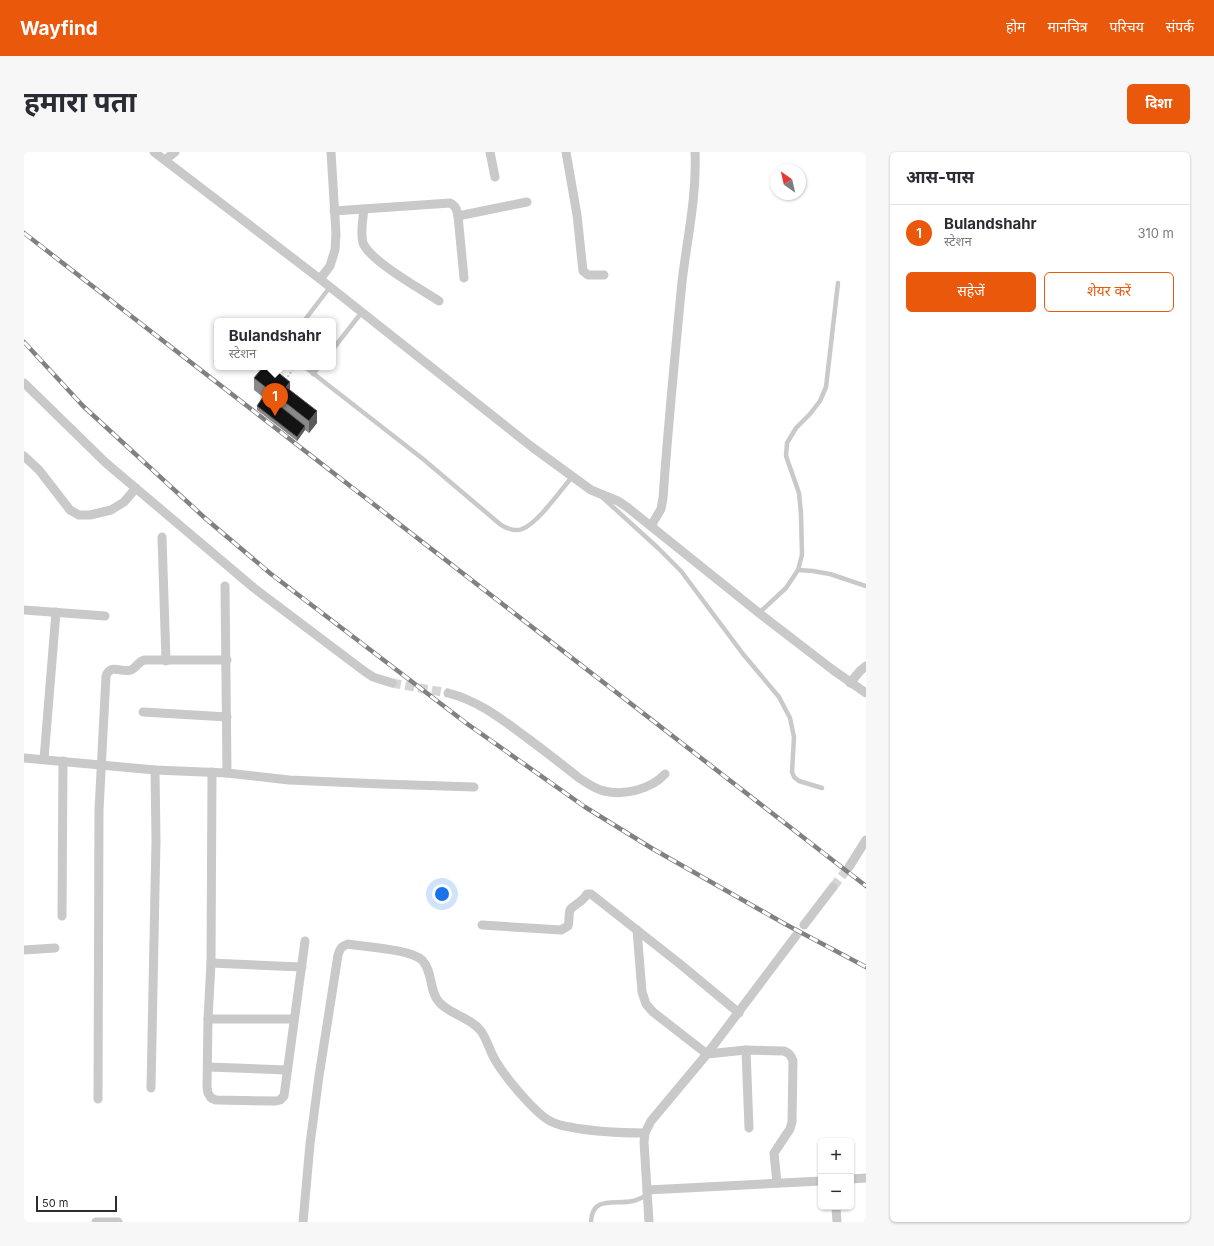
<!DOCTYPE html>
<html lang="hi">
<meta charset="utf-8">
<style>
:root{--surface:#fff;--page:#f7f7f7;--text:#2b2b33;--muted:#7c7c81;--line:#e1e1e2;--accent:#ea580c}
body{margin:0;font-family:Inter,"Noto Sans Devanagari",sans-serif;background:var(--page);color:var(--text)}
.controls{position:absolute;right:12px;bottom:12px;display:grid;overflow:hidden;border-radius:6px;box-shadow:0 1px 3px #0004}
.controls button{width:36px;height:36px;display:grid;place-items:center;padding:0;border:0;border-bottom:1px solid var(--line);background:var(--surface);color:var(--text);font:20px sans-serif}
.compass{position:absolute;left:746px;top:12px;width:36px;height:36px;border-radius:50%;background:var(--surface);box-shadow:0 1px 3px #0004;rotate:326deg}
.scale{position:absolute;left:12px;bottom:10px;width:81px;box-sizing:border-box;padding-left:4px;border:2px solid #2c2c2c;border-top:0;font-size:11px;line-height:14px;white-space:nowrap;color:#2c2c2c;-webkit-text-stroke:3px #fff;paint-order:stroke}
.you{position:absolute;left:418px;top:742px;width:14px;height:14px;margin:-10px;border:3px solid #fff;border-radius:50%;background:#1a73e8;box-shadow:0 0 0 6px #1a73e833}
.badge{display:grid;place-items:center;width:26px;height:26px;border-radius:50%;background:var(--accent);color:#fff;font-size:13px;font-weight:700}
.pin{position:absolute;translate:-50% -33px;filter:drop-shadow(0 1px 2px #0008)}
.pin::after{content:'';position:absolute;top:21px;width:14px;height:12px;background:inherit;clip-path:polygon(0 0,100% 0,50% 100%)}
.popup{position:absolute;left:190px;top:166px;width:122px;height:52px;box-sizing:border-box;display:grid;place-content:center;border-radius:6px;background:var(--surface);filter:drop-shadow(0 1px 3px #0005);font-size:13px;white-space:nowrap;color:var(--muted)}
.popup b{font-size:15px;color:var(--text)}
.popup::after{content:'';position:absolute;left:50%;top:100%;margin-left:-8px;border:8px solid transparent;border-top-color:var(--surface)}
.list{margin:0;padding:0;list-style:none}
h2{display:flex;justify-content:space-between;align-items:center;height:52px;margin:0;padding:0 16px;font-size:17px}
h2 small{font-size:13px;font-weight:400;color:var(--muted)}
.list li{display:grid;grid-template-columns:26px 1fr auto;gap:12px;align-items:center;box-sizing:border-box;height:56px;padding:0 16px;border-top:1px solid var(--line)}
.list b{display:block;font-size:15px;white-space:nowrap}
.list p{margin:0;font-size:13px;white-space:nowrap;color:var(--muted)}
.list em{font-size:13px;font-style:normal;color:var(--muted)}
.actions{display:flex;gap:8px;padding:12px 16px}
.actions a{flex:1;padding:9px 0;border:1px solid var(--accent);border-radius:6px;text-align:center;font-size:14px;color:var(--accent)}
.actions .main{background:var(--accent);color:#fff}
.map{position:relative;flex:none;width:842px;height:1070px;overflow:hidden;border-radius:6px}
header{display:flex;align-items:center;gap:24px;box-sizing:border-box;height:56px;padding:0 20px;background:var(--accent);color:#fff}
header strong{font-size:19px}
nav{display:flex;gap:22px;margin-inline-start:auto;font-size:14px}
.intro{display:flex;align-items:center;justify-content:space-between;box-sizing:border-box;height:96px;padding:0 24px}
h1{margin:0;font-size:28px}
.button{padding:10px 18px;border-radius:6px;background:var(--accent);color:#fff;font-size:14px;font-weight:700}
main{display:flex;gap:24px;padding:0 24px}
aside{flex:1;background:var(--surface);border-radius:6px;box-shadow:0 1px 3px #0004}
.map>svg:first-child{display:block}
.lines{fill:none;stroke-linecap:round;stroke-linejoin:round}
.minor-tunnel{stroke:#d5d5d5;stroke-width:9;stroke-dasharray:9 4.5;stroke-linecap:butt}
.path{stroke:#c3c3c3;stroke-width:2;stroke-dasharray:2 2;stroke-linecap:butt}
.service{stroke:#c9c9c9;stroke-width:4.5}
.minor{stroke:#c9c9c9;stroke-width:9}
.rail-casing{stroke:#818181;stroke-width:4.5}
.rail{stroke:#fff;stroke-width:3;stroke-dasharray:9;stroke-linecap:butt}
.wall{fill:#898989}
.shaded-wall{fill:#5a5a5a}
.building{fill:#131313;stroke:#5a5a5a}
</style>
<header>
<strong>Wayfind</strong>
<nav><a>होम</a><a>मानचित्र</a><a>परिचय</a><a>संपर्क</a></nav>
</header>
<div class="intro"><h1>हमारा पता</h1><a class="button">दिशा</a></div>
<main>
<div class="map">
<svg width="842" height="1070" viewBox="0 0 842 1070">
<rect width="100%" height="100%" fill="#fff"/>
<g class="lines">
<g class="minor-tunnel">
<polyline points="368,531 424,541"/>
<polyline points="809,735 825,715"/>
<polyline points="771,785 780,773"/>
</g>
<polyline class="path" points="261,228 271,215"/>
<g class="service">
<polyline points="280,169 306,135"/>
<polyline points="309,197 338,160"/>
<path d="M281,215L399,307L477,373C484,377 491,380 498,377C513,372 537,338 548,325"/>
<polyline points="289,222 295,215"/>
<polyline points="578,345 634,396 657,419 719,502 755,545 766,566 770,585 768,620 770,625 775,629 798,636"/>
<polyline points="774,418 789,419 806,422 842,434"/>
<polyline points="735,461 762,436 774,418 778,403 777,362 775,341 762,304 763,291 772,276 786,262 796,249 802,235 814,131"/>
<path d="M567,1070C568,1043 591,1053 609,1049C614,1048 619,1045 623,1043"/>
</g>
<g class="minor">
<polyline points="130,0 296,127 508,295 567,338 594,349 603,355 735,461 809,518 842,541"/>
<polyline points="466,0 471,25"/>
<polyline points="542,0 553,63 559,119 564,123 580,123"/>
<polyline points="141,8 151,0"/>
<path d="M340,57C339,67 336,81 339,91C346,109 398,138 415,149"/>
<path d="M310,59L426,51C432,54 433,58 434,64L440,126"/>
<polyline points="434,64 503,50"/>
<polyline points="296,127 306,114 311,98 312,82 307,0"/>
<polyline points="0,231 82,311 230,436 340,519 349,525 368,531"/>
<polyline points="0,304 15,318 46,358 55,363 66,363 87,358 100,350 112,336"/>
<path d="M627,374L637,357L639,346C644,274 651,202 658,130C663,87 673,44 671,0"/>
<polyline points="138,385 142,509"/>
<polyline points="201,434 203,621"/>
<polyline points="0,458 81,464"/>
<polyline points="826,531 836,519 842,514"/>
<path d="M424,541C456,549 480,569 506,588C523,601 539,613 555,626C563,631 571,637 580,639C601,644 627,637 641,622"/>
<polyline points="119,560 203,565"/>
<polyline points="0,606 131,618 203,621 265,628 358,632 450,635"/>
<polyline points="20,607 32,460"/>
<polyline points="188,620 187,811 184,867 183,935 184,941 187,946 192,948 252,949 256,948 260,944 281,789"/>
<polyline points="825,715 842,688"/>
<polyline points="38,764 39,609"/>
<path d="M458,773L537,778L544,774C546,769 544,763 546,758C549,753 558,751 563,742H567L656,812L715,861"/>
<polyline points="780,773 809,735"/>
<path d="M613,778L618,840L622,852L629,860L683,902L722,898L760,899C765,901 767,903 769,909L768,970L766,977L750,1001L753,1031"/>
<polyline points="0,798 31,796"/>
<polyline points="187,811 278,815"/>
<polyline points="184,867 270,867"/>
<polyline points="722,898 725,976"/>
<polyline points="184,915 263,918"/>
<polyline points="127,936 132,689 131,618"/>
<path d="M74,947L75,658L82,524C87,511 97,521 107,518C112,516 114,510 120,508H203"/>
<polyline points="827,1027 842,1026"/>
<polyline points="623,1038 797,1029"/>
<polyline points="812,1055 813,1070"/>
<polyline points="72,1070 94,1070"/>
<path d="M279,1070L286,992L295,924L314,803C316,796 318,794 324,792C341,795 386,797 398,808C409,819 405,839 415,850C425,862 446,865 457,879C464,889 466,901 473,911C482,926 511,961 526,969C532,972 539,974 546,975C571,980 596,981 621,981"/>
<polyline points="625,1070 620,990 621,981 627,969 683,902 771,785"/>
</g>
<g class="rail-casing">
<g id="rail">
<polyline points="0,81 842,734"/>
<polyline points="0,190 59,254 182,367 247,422 442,571 561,655 629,697 761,772 842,815"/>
</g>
</g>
<use href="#rail" class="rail"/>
</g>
<polygon class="wall" points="230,226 266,238 293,271 285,281 281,278 273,289 233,258 233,254 239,245 230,238"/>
<g class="shaded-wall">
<polygon points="266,230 266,242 262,235"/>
<polygon points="293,259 293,271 285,281 285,269"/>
<polygon points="281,274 281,278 273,289 273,285"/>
</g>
<g class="building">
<polygon points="239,215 247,215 266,230 262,235 293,259 285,269 230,226"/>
<polygon points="241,242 281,274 273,285 233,254"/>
</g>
</svg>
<div class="controls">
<button>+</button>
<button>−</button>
</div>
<svg class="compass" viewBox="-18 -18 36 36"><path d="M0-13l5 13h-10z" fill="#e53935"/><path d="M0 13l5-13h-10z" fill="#7c7c81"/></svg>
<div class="scale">50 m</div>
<div class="you"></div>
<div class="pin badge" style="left:251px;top:264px">1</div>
<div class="popup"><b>Bulandshahr</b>स्टेशन</div>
</div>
<aside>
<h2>आस-पास<small></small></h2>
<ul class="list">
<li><span class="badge">1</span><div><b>Bulandshahr</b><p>स्टेशन</p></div><em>310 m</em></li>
</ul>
<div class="actions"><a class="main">सहेजें</a><a>शेयर करें</a></div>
</aside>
</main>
